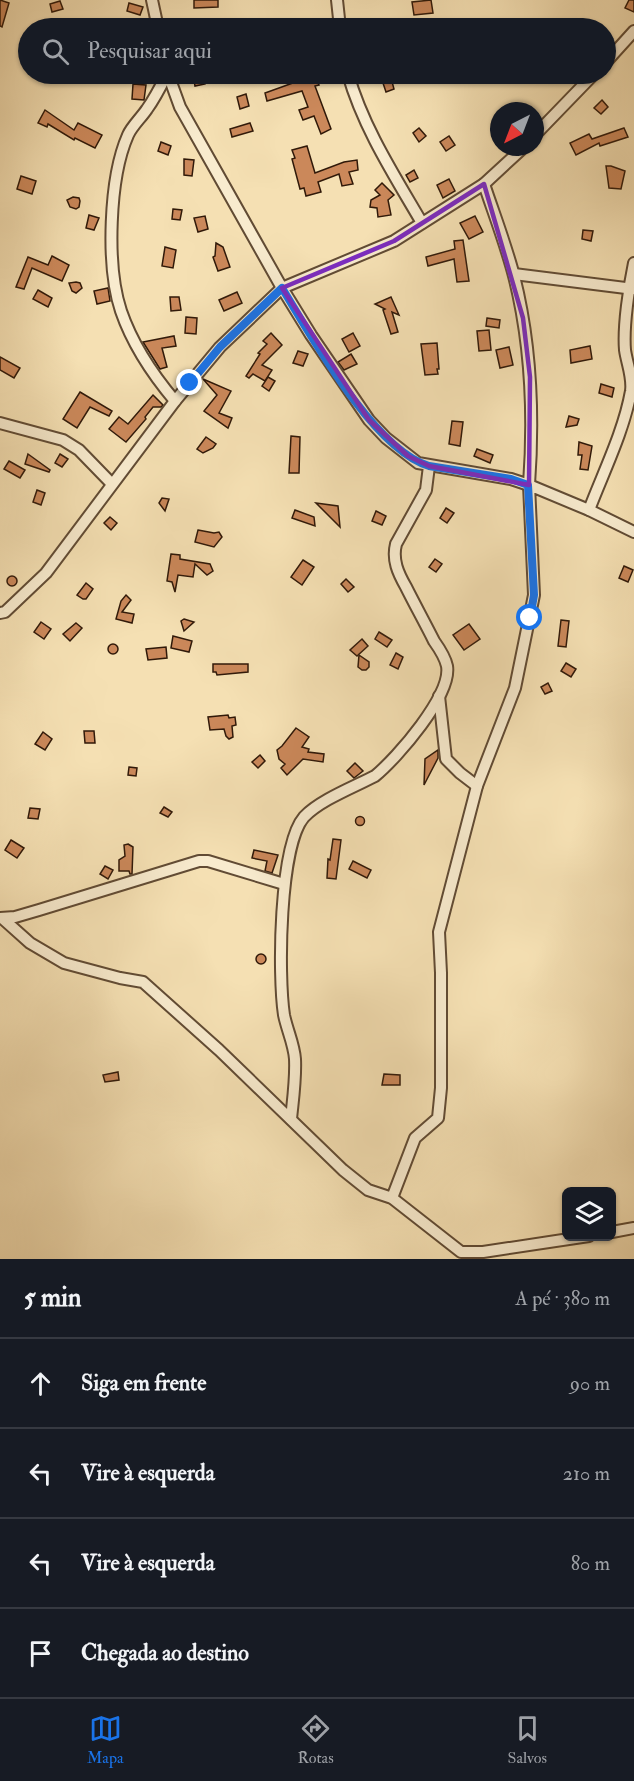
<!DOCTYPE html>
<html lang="pt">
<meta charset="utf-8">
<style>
:root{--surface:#171b24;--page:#242831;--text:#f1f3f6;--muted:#9ea1a6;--line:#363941;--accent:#1a73e8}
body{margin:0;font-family:"IM FELL Double Pica",serif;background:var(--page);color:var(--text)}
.controls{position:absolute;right:18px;bottom:18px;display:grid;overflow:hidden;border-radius:9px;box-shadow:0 2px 4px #0004}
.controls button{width:54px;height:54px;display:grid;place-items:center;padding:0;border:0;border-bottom:2px solid var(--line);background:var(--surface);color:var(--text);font:30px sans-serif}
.compass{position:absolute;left:490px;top:102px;width:54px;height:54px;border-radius:50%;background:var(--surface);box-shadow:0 2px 4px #0004;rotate:222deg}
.stop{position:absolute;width:18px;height:18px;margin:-14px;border:4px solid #1a73e8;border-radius:50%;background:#fff}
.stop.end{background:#1a73e8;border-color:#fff;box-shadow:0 2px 6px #0008}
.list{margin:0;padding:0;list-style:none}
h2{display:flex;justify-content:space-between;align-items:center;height:78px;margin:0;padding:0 24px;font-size:26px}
h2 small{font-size:20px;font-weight:400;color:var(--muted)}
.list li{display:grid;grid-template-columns:39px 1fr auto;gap:18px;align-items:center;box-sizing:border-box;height:90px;padding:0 24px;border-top:2px solid var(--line)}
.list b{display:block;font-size:22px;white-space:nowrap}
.list em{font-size:20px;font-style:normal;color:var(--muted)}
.icon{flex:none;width:33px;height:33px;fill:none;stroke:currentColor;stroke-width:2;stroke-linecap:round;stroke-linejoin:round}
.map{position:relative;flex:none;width:634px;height:1259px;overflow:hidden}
.search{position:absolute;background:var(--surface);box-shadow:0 2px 4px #0004;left:18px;right:18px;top:18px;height:66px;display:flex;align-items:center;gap:15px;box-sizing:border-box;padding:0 21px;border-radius:33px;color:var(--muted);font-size:22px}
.sheet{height:438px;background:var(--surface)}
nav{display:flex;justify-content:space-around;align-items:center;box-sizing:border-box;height:84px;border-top:2px solid var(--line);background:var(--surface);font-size:16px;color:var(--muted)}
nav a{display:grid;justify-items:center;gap:3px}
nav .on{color:var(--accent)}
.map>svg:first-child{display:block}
.building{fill:#cb885a;stroke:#301909;stroke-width:1.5}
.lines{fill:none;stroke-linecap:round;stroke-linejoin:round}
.minor-casing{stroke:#614b34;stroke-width:14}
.minor{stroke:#f8ebce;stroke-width:10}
.route{stroke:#1a73e8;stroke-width:8}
.marked{fill:none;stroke:#7b2cbf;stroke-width:4.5;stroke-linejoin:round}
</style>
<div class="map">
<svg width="634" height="1259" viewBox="0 0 634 1259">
<rect width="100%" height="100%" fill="#f5e0b3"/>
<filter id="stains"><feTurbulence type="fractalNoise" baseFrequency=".00333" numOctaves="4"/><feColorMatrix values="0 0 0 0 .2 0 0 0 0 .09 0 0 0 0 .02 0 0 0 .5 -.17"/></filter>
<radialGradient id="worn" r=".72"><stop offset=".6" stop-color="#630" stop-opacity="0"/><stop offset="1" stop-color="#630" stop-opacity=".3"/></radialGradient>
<g class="building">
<polygon points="0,0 9,3 2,27 0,26"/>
<polygon points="194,0 218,0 218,7 194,8"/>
<polygon points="431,0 433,13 414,15 412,2"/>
<polygon points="629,0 634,0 634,12 625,8"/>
<polygon points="60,1 63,9 52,12 50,4"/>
<polygon points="129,3 143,7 140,15 127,11"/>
<polygon points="193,74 203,74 205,84 195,86"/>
<polygon points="315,75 319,85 315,86 331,129 321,134 314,116 303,120 299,110 308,107 302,91 267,101 265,93"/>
<polygon points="391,78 394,89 386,92 382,80"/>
<polygon points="133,84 146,85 144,100 132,99"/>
<polygon points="246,94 249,106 240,109 237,97"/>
<polygon points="602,100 608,107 601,114 594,108"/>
<polygon points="45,110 74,130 78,123 102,135 95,148 75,138 74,140 48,124 47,127 38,123"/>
<polygon points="250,123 253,131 232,137 230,129"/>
<polygon points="419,128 426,136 419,142 413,133"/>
<polygon points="624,128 628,137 600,146 599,143 576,155 570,143 589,134 592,139"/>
<polygon points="449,136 455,145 446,151 440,142"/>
<polygon points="161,142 171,146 168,155 158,151"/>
<polygon points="307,146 315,173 344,162 357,160 358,170 349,172 353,184 342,186 339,174 318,182 321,192 306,196 304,188 300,189 292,159 295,158 292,150"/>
<polygon points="184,159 194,160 192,176 184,175"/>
<polygon points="606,166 611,166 625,171 621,189 609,188"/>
<polygon points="414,170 418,178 410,182 406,175"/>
<polygon points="21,176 36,181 32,194 17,189"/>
<polygon points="449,179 455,191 443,198 437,185"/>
<polygon points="382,183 394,195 388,200 391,215 378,217 377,208 370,207 371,200 380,195 375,190"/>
<polygon points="73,197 79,198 80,201 79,207 76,209 70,207 67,200"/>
<polygon points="173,209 182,210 180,220 172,219"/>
<polygon points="89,215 99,218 94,230 86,228"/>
<polygon points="205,216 208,229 198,232 194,218"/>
<polygon points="475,216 483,232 469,239 460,223"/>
<polygon points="583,230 593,231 591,241 582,239"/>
<polygon points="463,240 469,281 457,282 454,259 428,266 426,257 455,249 454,241"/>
<polygon points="216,243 223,247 230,267 218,271 213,257 215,256"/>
<polygon points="165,247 176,250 173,268 162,266"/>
<polygon points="52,256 69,265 62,281 32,268 24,289 16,287 28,257 48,265"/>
<polygon points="76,282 80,283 82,288 76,293 72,291 69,283"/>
<polygon points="108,288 110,301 97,304 94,291"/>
<polygon points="38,290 52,298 48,307 33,299"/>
<polygon points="237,292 242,303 224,311 219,300"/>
<polygon points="170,297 179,297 181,310 171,311"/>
<polygon points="391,297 399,315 392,312 398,332 391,334 383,310 385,309 375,304"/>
<polygon points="186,317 197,318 196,334 185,333"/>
<polygon points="487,318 500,320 499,328 486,326"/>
<polygon points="489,330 491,350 479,351 477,331"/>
<polygon points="271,333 282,345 262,365 272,370 265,381 253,374 249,378 246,376 260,354 258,353 267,344 263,341"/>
<polygon points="353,333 360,346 349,352 342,339"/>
<polygon points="174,336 176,346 162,348 167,367 160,369 143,342"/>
<polygon points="437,343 439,369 437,369 438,374 425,375 421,344"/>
<polygon points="590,346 592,359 571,363 570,350"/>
<polygon points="509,347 513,365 500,368 496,350"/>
<polygon points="298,351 308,354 303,366 293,363"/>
<polygon points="351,354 357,364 344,370 338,362"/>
<polygon points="0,357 20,368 14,378 0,370"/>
<polygon points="268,377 275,381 269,391 262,386"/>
<polygon points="203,379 231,391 219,413 232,418 228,428 204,411 217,395"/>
<polygon points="601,384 614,388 612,397 599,393"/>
<polygon points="80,392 112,411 109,416 90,407 77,428 63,419"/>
<polygon points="153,395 163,405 161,407 153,407 145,417 146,419 126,442 109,429 119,417 128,424"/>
<polygon points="569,416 579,419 577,425 566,427"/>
<polygon points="452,421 463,422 460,446 449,444"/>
<polygon points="291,436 300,437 299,473 289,473"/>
<polygon points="206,437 216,444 213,448 203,453 197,449"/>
<polygon points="579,442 592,446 588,470 580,469 582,455 578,455"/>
<polygon points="477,449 493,455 490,463 474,456"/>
<polygon points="28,454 50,470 49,472 25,464"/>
<polygon points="60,454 68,459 62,467 55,463"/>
<polygon points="9,461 25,470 20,478 4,469"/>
<polygon points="37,490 45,493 41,505 33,502"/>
<polygon points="162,498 169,499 165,511 159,503"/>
<polygon points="316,503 338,506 340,527"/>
<polygon points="446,508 454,513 447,523 440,518"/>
<polygon points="295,510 314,517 315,526 292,518"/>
<polygon points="376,511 386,516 382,525 372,521"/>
<polygon points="110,517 117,523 111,530 104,523"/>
<polygon points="198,530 214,533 219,532 222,537 214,547 195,542"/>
<polygon points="171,554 180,555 180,559 210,564 213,571 207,575 195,564 193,577 178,575 175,592 172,582 167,581"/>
<polygon points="435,559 442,564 436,572 429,567"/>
<polygon points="303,560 314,567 302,585 291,577"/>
<polygon points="624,566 633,570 628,582 619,578"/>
<circle cx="12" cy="581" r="5"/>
<polygon points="346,579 354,587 348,592 341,584"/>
<polygon points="86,583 93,589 86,599 83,599 77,595"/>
<polygon points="126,595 131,600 122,612 134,614 132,623 116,619 121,601"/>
<polygon points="184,619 194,622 184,631 181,621"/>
<polygon points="561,620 569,621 566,647 558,646"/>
<polygon points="41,622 51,629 44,639 34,632"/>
<polygon points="76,623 82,628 70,641 63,634"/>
<polygon points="469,624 480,639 464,650 453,635"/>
<polygon points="379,632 392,640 387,647 375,639"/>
<polygon points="173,636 192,641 189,652 171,648"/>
<polygon points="362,639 368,646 357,656 350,650"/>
<circle cx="113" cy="649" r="5"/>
<polygon points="166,647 167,658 148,660 146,649"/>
<polygon points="396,653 403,657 398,669 390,665"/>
<polygon points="359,655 369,662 369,667 366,670 362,670 358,667"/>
<polygon points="566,663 576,669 571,677 561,671"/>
<polygon points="213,664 248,664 248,672 217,675 216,672 213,672"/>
<polygon points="548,683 552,691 545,694 541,687"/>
<polygon points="228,715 229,718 235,717 236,725 232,726 233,737 229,739 226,736 224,729 210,730 208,717"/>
<polygon points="296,728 309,737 302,747 309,749 308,752 324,754 323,762 303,759 287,775 281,768 285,764 279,759 277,750 282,746"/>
<polygon points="84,731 94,731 95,743 85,743"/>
<polygon points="43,732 52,739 45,750 35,744"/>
<polygon points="438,750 438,758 424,785 425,759"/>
<polygon points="260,755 265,761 258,768 252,762"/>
<polygon points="355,763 363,771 354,778 347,771"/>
<polygon points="129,767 137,768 136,776 128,775"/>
<polygon points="164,807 172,812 168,817 160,813"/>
<polygon points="30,808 40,809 38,819 28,818"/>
<circle cx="360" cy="821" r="4.5"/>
<polygon points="333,839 341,840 336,879 327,878 328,859 330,860"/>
<polygon points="11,840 24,848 17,858 5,850"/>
<polygon points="128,844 133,847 132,874 130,874 129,871 119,871 119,860 125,856 124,845"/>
<polygon points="254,850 278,855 272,873 265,871 267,861 252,858"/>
<polygon points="353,861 371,870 367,878 349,869"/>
<polygon points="105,866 113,870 108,879 100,874"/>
<circle cx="261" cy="959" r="5"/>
<polygon points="118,1072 119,1080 105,1082 103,1075"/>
<polygon points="384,1074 400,1075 400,1085 382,1085"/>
</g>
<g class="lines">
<g class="minor-casing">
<g id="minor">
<polyline points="152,0 158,28"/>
<polyline points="337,0 340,28"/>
<polyline points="606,62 634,31"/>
<path d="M167,74C161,86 155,98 147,109C141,118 132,126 128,135C109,178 106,266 121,311C132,343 153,375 175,401"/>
<path d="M168,74L180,107L282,288L311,335L369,420L386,438L418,463L511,479L529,485C534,416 531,343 514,276C506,245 494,214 484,184"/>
<path d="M348,74C363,127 394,175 422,223"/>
<polyline points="535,135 594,74"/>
<polyline points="514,274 634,289"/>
<polyline points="0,423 63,440 79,450 112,484"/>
<path d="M589,510C603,473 624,431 631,391C633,377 627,364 625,350C623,326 629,287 634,263"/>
<polyline points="0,613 5,612 46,573 175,401 220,347 282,288 394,241 484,184 524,147"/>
<polyline points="439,696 446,759 460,773 477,786"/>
<polyline points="0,918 15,917 39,910 199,861 208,861 284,884"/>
<polyline points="2,918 30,943 64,963 120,978 143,982 219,1050 343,1170 368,1190 392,1198 461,1252 483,1252 589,1236"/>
<path d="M291,1119C293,1099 296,1079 295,1059C294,1044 287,1030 284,1015C278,976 279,846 304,817C320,800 354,787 375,776C397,758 452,695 447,666C445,657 439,648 434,641C425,623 415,605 406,587C398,573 392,560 396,544L426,490L429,466"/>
<polyline points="392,1198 415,1138 438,1118 441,1088 441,973 439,932 477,786 515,688 534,595 529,485 589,510 634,532"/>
<polyline points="612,1232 634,1228"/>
</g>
</g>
<use href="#minor" class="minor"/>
</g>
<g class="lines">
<path class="route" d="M190,383L220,347L282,288C312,337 374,450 429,466L511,479L528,485L534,595L530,618"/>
</g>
<path class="marked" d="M484,184L523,318L530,377L529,485L429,466L408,456L369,420L282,288L394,241Z"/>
<rect width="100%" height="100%" filter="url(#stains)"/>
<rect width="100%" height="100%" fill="url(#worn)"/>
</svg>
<div class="controls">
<button><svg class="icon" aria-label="layers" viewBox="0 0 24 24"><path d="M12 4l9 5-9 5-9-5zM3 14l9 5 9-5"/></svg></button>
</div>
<svg class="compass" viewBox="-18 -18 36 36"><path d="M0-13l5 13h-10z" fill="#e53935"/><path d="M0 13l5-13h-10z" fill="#9ea1a6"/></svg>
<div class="stop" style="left:530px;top:618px"></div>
<div class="stop end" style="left:190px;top:383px"></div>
<div class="search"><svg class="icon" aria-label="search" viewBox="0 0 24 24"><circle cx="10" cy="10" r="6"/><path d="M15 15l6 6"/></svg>Pesquisar aqui</div>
</div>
<section class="sheet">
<h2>5 min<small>A pé · 380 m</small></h2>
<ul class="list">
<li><svg class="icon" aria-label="ahead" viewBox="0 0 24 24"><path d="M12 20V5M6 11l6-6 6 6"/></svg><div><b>Siga em frente</b></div><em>90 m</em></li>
<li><svg class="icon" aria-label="left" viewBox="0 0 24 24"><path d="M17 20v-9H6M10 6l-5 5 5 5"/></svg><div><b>Vire à esquerda</b></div><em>210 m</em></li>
<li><svg class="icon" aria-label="left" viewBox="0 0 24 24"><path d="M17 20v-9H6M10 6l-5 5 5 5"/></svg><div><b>Vire à esquerda</b></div><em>80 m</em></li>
<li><svg class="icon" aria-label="arrive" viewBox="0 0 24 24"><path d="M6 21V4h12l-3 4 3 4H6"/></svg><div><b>Chegada ao destino</b></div></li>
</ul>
</section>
<nav>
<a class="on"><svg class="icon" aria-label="map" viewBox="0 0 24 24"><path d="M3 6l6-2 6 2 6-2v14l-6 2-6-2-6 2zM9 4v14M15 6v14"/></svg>Mapa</a>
<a><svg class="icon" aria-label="directions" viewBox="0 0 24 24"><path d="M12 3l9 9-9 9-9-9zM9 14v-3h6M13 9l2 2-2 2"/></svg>Rotas</a>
<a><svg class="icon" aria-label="saved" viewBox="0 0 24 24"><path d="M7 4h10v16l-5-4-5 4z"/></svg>Salvos</a>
</nav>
